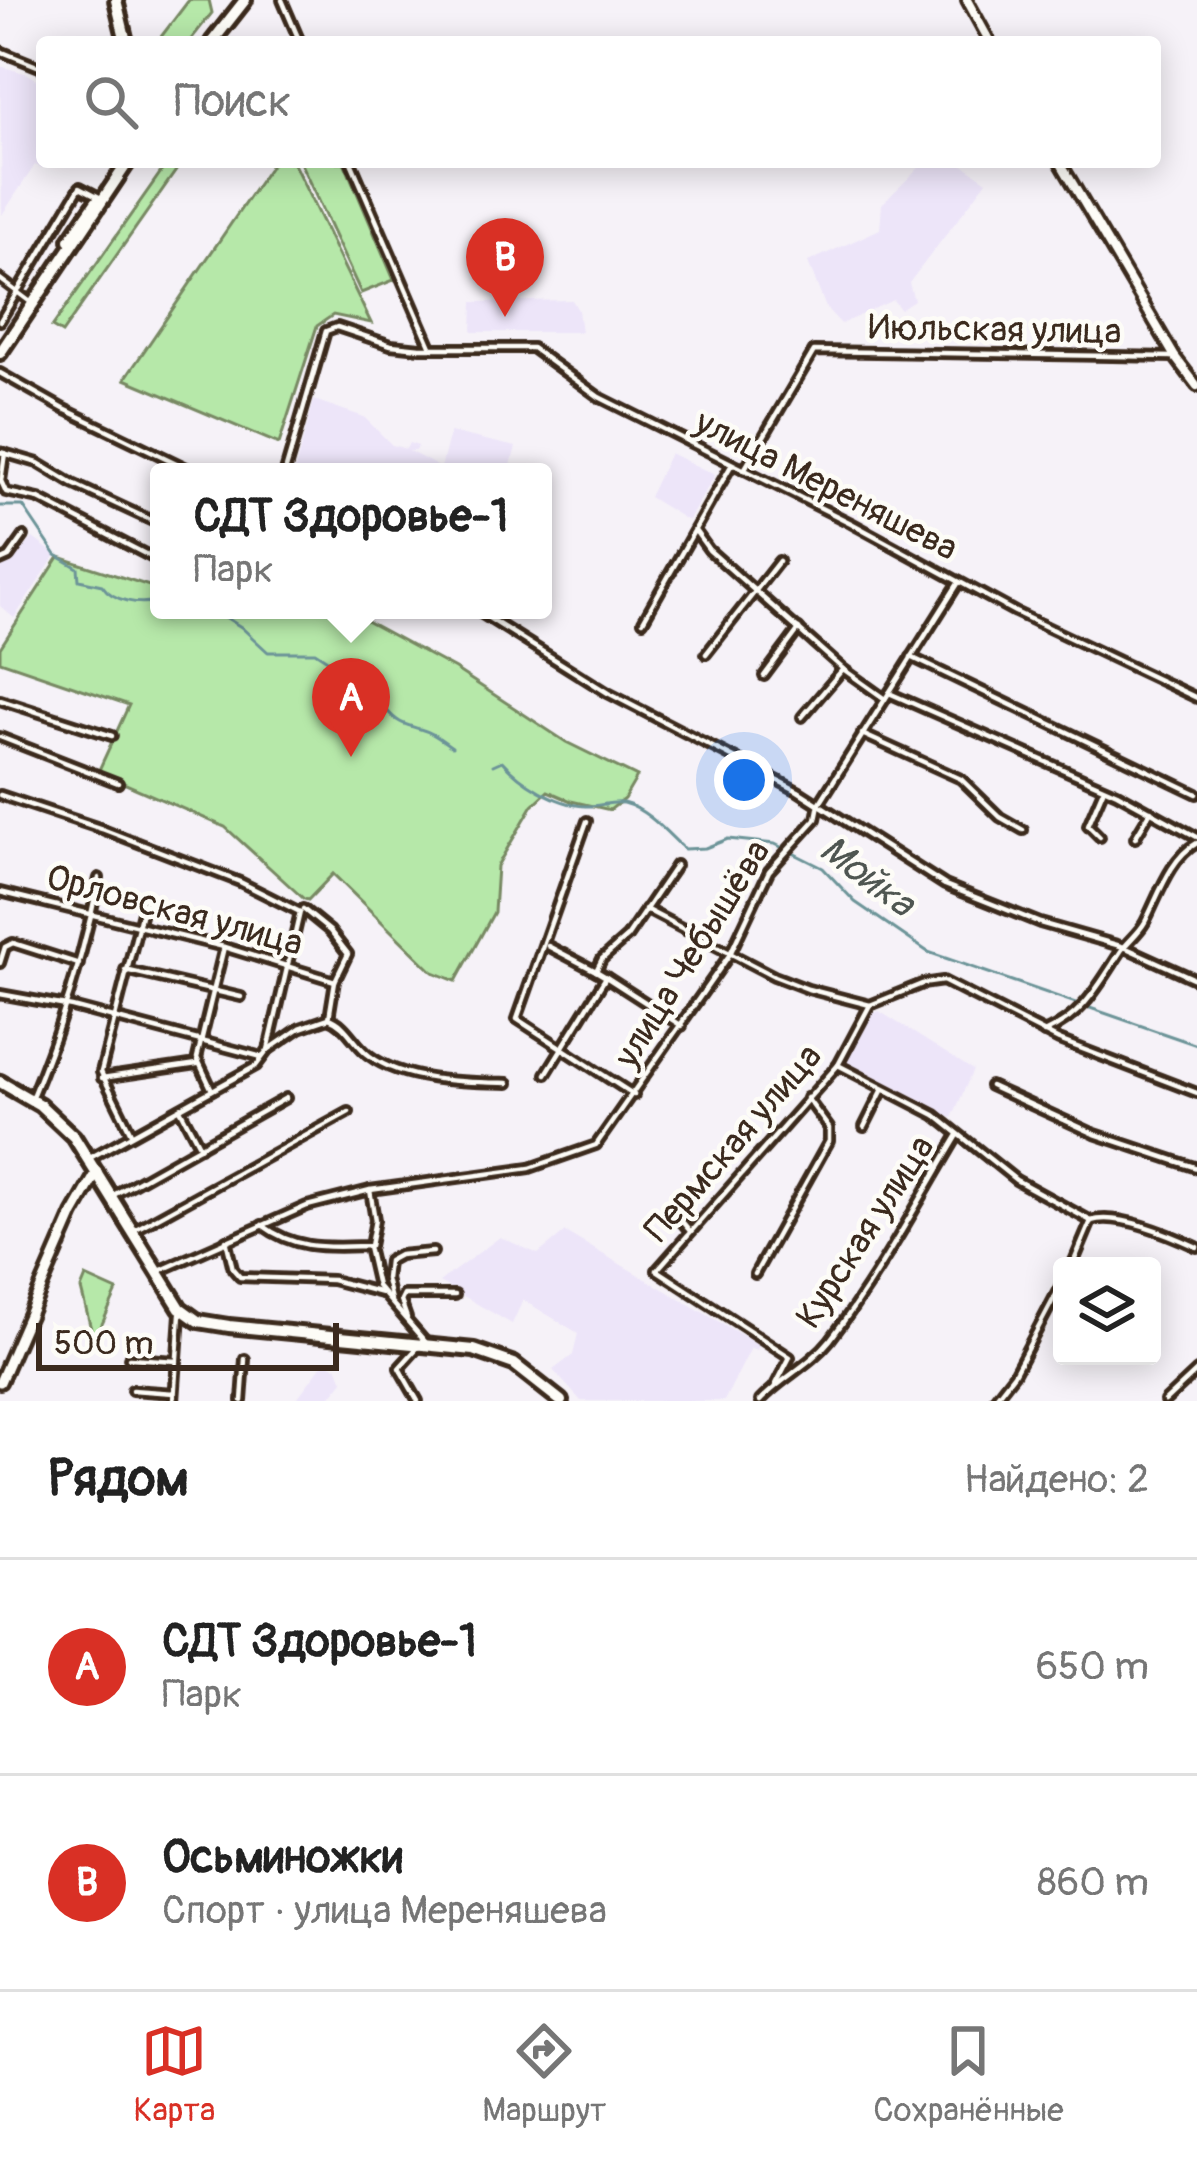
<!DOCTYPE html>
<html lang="ru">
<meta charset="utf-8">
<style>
:root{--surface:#fff;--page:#f6f6f6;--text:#222;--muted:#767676;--line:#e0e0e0;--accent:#d93025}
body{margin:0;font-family:Pangolin,sans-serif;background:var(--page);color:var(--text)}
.controls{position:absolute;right:36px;bottom:36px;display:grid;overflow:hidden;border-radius:12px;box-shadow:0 6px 30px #0003}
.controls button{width:108px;height:108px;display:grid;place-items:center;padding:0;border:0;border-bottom:3px solid var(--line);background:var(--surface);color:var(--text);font:60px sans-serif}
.scale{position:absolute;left:36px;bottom:30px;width:303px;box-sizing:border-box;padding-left:12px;border:6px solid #3b2a1e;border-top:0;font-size:33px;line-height:42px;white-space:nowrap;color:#3b2a1e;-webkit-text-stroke:9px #fdfcf7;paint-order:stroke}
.you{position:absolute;left:744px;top:780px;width:42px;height:42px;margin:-30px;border:9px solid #fff;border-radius:50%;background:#1a73e8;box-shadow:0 0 0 18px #1a73e833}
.badge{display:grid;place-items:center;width:78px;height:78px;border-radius:50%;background:var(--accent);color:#fff;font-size:39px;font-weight:700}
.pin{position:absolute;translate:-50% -99px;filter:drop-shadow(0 3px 6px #0008)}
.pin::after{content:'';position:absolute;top:63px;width:42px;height:36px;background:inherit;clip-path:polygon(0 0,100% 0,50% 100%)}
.popup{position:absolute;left:150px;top:463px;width:402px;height:156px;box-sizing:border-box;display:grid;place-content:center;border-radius:12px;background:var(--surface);filter:drop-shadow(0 3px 9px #0005);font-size:39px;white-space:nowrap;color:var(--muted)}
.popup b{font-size:45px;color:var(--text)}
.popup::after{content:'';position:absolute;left:50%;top:100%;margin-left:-24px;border:24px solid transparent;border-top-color:var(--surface)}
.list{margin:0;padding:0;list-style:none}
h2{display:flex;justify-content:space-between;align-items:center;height:156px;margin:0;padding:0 48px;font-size:51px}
h2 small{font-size:39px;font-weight:400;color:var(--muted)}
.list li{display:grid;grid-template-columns:78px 1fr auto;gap:36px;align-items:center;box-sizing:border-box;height:216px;padding:0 48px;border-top:3px solid var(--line)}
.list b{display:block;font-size:45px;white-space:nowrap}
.list p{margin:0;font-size:39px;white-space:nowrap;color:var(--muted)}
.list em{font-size:39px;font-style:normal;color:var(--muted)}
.icon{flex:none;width:66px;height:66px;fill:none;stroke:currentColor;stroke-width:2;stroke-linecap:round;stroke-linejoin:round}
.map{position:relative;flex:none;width:1197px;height:1401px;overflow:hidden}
.search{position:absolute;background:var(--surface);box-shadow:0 6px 30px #0003;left:36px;right:36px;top:36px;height:132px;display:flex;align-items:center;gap:30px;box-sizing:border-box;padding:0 42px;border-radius:12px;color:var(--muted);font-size:45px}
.sheet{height:588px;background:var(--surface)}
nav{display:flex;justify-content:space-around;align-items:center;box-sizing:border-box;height:168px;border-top:3px solid var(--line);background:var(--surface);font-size:33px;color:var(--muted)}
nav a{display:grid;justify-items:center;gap:6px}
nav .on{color:var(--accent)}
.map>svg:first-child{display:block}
.built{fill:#ede5f9}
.green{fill:#b6e8a9;stroke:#788964;stroke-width:3}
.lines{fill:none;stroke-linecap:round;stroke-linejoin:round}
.stream{stroke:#6c9498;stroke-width:3}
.minor-casing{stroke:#3b2a1e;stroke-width:14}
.tertiary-casing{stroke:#3b2a1e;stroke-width:16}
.secondary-casing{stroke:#3b2a1e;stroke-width:18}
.primary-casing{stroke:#3b2a1e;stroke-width:20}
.minor{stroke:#fdfcf7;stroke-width:4.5}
.tertiary{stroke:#fdfcf7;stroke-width:8}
.secondary{stroke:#fdfcf7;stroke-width:9}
.primary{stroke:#fdfcf7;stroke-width:10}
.labels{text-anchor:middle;stroke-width:9;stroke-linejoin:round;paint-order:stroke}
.street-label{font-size:36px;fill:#3b2a1e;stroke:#fdfcf7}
.water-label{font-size:39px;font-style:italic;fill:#4f5651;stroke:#fdfcf7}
</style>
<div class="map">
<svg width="1197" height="1401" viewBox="0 0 1197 1401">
<rect width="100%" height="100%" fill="#f6f2f8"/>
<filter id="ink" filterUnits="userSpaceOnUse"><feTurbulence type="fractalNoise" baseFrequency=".00833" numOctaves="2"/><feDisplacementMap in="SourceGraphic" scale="24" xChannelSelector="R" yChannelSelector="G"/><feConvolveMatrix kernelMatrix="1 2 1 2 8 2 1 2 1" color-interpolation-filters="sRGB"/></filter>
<g filter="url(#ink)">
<g class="built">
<polygon points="0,66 28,74 42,83 42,162 46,162 42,168 35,165 2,215"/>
<polygon points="925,162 959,162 987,181 909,283 914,300 900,309 893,300 841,324 826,308 808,262 880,229 882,204"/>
<polygon points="572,300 578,310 581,332 472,332 473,302"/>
<polygon points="314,400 364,417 392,445 406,449 409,443 418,446 416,451 409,451 437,466 435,472 294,472"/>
<polygon points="450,432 516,447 509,472 440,472"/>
<polygon points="670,453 715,475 688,521 649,497"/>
<polygon points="33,538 56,555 14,618 0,606 0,560 9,564"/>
<polygon points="879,1011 973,1070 952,1118 847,1067 844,1061 871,1014"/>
<polygon points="565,1232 759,1345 757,1350 751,1348 724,1401 581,1401 553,1370 573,1355 578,1333 523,1300 512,1324 439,1282 500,1237 538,1254"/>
<polygon points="325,1361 338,1368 343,1381 327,1401 295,1401"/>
</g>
<g class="green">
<polygon points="189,0 209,0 212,13 189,42 157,42"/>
<polygon points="168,162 182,162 62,333 52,327"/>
<polygon points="273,162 293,162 371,323 333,315 317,326 279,444 125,379"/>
<polygon points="300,162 344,162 394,280 361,293"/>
<polygon points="59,557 159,589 159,610 346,610 455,669 566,742 637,777 624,799 610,810 571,801 548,791 533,805 497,866 494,912 456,981 433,972 333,874 308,900 304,899 225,827 98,772 129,705 0,661 0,648"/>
<polygon points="86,1277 117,1291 97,1335 92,1333 81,1289"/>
</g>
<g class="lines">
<g class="stream">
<path d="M0,506H23L56,555L78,568L79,580L102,585C113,602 141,606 159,600"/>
<path d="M214,610L241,627L268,652H315L335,665L349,694L386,709C397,724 407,725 423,730C434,733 443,741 452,747"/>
<path d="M493,765L502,761C520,782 557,805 585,806C597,807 611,801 623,803C647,809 667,833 684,849L705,848L728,839L775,844L823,868L855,902L928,952L1197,1045"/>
</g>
<g class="minor-casing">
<g id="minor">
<polyline points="282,0 300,42"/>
<polyline points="0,51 42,68"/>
<polyline points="351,162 431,347"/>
<polyline points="0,279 33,304"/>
<polyline points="0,321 80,187 101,198"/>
<polyline points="0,373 64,409 195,472"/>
<polyline points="0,452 38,463 73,484 159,524"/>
<polyline points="5,453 1,481 6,492 39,499 153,558"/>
<polyline points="744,470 814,351 1174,357"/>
<polyline points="285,472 326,331 337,327 391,345 420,348 532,348 599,397 851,523 1015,612 1197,698"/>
<polyline points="696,532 709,550 843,669 885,699"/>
<polyline points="0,561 9,557 24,536"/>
<polyline points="476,610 608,693 798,791 945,885 1040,923 1124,947 1197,980"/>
<polyline points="643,621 732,464"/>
<polyline points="706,654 779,561"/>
<polyline points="911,657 1197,794"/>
<polyline points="764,676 799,629"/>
<polyline points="889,693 1117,793 1197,837"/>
<polyline points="0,700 112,736"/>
<polyline points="802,717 843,669"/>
<polyline points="862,734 961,779 1000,817 1023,830"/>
<polyline points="0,737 118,783"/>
<polyline points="0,795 102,829 240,882 300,912 268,1050 256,1066 88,1159"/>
<polyline points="587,821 517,1019 634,1095"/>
<polyline points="1100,837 1088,825 1103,790"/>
<polyline points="1135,838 1151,811"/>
<polyline points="0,892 224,947 335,981"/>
<polyline points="303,909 330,931 348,954 335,981 329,1018"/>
<polyline points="645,909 774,976 808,989 870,1005 922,984 943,981 1059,1040 1197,1093"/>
<polyline points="548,946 596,971"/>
<polyline points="0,963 5,947 13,943 79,964"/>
<polyline points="125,970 241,997"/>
<polyline points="606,977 682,1026"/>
<polyline points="0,994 72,1007 262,1057"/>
<path d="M1044,1033C1084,1015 1098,986 1121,951C1129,940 1139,933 1145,922C1159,895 1170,858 1197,843"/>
<path d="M268,1050L300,1028L329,1018C347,1024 354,1045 370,1056C405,1082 465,1082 508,1083"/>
<path d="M838,1065L935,1115L1016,1180L1091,1221C1118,1212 1171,1235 1197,1247"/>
<polyline points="546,1074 606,977 596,971 602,959 627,937 676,865"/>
<polyline points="102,1078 197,1064"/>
<polyline points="990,1086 1095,1134 1197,1168"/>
<polyline points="212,1090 197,1058 224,947"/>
<path d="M31,1099C61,1027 84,955 99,878"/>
<polyline points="180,1109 200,1147"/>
<polyline points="864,1127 883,1089"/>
<polyline points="131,1133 101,1072 145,900"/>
<polyline points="110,1197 286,1098"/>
<polyline points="679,1218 690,1231"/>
<path d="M262,1225C297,1251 328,1247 370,1246L375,1220L370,1190"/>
<polyline points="136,1229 349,1112"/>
<polyline points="226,1240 233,1269 240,1277 332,1280 382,1293"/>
<polyline points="368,1247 377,1286 428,1345"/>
<polyline points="1072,1266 1091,1221"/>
<polyline points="157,1272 307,1206 370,1190 530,1168 596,1145 730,954 769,871 816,819 819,804 959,582"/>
<polyline points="755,1274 829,1141 829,1128 807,1098"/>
<polyline points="391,1300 386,1279 388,1261 399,1255 433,1252"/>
<polyline points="407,1318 401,1301 404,1295 455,1295"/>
<polyline points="129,1358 177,1361"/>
<polyline points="775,1386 790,1357 657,1270 838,1065 870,1005"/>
<polyline points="132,1390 174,1393"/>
<polyline points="174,1401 180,1314"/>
<polyline points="242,1401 245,1359"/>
<polyline points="418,1401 399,1368 418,1347"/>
<path d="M760,1401C781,1378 810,1365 830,1340C879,1276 917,1203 958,1135"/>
<polyline points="993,1401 1014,1374 1062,1283"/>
<polyline points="1165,1401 1197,1371"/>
</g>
</g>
<g class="tertiary-casing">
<g id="tertiary">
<polyline points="967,0 990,42"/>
<polyline points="1060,162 1175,357 1197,386"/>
</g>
</g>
<g class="secondary-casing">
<polyline id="secondary" points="0,1382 73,1214 97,1172"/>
</g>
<g class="primary-casing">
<g id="primary">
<polyline points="116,0 126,42"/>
<polyline points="212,42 245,0"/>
<polyline points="70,240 97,201"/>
<polyline points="0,353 128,162"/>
<polyline points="0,1082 40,1105 74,1137 180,1308 198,1321 229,1326 474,1350 514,1364 561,1401"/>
</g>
</g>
<use href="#minor" class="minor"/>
<use href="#tertiary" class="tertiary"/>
<use href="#secondary" class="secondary"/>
<use href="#primary" class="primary"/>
</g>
</g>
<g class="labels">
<g class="street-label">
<text transform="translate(995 328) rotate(1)" y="13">Июльская улица</text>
<text transform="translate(827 484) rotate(27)" y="13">улица Мереняшева</text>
<text transform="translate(175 909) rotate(15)" y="13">Орловская улица</text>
<text transform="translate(691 953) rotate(-58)" y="13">улица Чебышёва</text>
<text transform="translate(732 1142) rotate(-49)" y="13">Пермская улица</text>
<text transform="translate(864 1231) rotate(-57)" y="13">Курская улица</text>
</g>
<g class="water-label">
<text transform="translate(868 875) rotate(37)" y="14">Мойка</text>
</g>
</g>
</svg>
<div class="controls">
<button><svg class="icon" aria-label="layers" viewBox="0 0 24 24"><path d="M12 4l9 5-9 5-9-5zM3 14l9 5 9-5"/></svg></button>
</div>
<div class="scale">500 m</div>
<div class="you"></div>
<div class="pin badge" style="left:351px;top:757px">A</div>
<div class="popup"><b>СДТ Здоровье-1</b>Парк</div>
<div class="pin badge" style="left:505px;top:317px">B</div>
<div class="search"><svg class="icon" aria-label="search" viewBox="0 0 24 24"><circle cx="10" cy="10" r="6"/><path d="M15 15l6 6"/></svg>Поиск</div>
</div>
<section class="sheet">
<h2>Рядом<small>Найдено: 2</small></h2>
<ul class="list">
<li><span class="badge">A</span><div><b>СДТ Здоровье-1</b><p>Парк</p></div><em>650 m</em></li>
<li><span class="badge">B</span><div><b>Осьминожки</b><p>Спорт · улица Мереняшева</p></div><em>860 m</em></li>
</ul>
</section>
<nav>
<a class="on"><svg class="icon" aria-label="map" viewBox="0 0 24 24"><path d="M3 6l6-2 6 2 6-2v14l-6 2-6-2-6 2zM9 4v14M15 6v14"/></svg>Карта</a>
<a><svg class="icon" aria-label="directions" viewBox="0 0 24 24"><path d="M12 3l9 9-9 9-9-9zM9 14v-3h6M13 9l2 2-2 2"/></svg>Маршрут</a>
<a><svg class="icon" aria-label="saved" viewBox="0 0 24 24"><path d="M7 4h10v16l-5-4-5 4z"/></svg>Сохранённые</a>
</nav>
